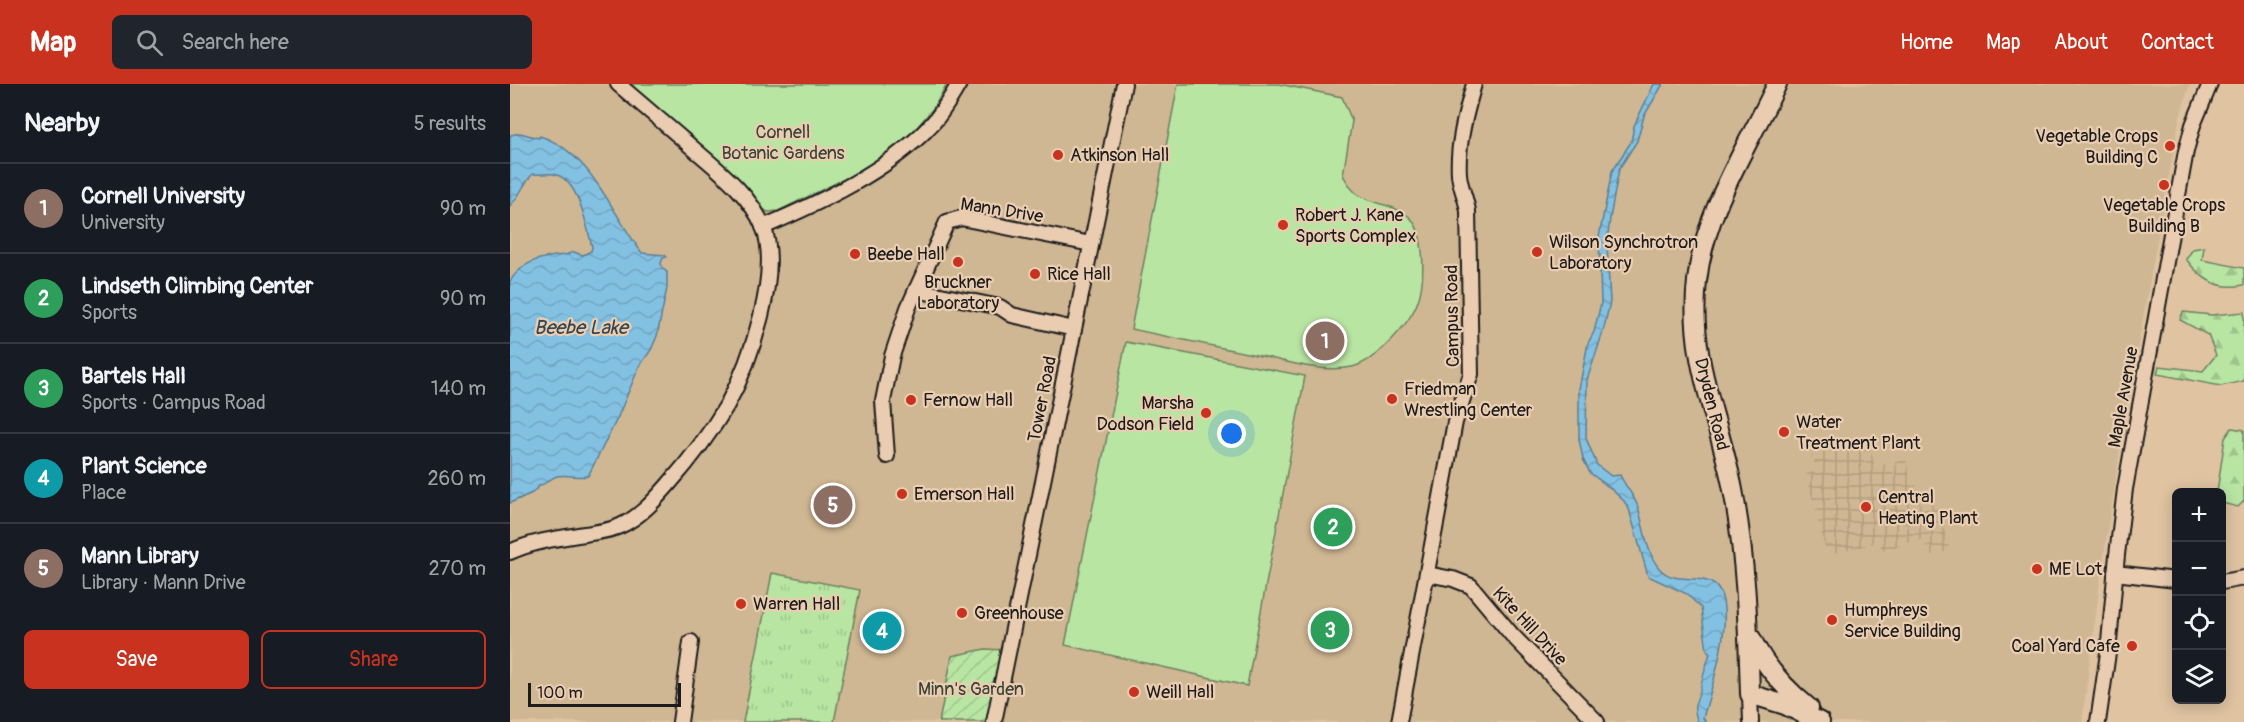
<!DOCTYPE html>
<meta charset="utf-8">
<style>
:root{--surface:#171b24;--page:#20242c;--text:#f1f3f6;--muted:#9ea1a6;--line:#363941;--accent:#c8321e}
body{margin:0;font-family:Pangolin,sans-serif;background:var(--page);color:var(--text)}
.controls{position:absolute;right:18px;bottom:18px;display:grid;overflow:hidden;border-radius:9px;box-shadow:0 3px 15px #0003}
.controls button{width:54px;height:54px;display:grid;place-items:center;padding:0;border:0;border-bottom:2px solid var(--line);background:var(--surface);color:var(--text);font:30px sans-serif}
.scale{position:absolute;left:18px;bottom:15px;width:153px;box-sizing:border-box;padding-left:6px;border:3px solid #1c1c1c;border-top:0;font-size:16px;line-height:21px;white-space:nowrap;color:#1c1c1c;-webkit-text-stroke:4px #eacdb1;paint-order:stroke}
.you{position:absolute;left:722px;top:350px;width:21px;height:21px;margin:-15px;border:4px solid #fff;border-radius:50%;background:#1a73e8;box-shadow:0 0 0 9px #1a73e833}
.badge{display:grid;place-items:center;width:39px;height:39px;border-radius:50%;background:var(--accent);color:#fff;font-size:20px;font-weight:700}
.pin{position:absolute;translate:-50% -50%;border:3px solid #fff;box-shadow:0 2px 6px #0006}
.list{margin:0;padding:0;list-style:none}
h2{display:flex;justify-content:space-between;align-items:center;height:78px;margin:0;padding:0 24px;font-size:26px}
h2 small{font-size:20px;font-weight:400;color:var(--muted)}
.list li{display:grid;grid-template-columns:39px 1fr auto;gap:18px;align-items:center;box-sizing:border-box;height:90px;padding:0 24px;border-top:2px solid var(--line)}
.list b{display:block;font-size:22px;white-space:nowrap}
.list p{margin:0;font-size:20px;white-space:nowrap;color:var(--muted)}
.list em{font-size:20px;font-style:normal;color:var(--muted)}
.actions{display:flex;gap:12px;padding:18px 24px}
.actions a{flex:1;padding:14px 0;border:2px solid var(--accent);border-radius:9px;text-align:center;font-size:21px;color:var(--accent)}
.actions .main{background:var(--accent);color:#fff}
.icon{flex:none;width:33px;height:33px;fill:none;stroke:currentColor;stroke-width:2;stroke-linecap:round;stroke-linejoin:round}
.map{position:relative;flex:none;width:1734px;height:638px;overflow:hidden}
header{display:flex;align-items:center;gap:36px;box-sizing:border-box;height:84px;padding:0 30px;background:var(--accent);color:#fff}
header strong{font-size:28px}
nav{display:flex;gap:33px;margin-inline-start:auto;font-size:21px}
.search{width:420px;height:54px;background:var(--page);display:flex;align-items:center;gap:15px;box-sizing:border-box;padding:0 21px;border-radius:9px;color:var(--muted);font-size:22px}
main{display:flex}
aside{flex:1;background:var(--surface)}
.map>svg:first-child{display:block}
.built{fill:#d0b793}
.industrial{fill:url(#industrial-grid)}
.grass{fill:url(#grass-tufts);stroke:#6a8060;stroke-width:1.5}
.forest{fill:url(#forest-firs);stroke:#6a8060;stroke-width:1.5}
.park{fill:#b9e5a3;stroke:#6a8060;stroke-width:1.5}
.garden{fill:url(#garden-furrows);stroke:#6a8060;stroke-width:1.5}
.water{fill:url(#water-waves);stroke:#5a7f93;stroke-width:1.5}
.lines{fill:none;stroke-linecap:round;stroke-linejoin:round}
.minor-casing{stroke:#1c1c1c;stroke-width:18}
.major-casing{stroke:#1c1c1c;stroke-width:22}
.minor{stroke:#eacdb1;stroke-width:14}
.major{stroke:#eacdb1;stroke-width:18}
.poi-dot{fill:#c8321e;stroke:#eacdb1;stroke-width:2}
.labels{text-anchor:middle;stroke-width:4.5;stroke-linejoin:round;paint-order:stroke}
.park-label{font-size:18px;fill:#3b4437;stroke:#eacdb1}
.poi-label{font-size:18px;fill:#1c1c1c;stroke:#eacdb1;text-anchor:start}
.street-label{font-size:18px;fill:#1c1c1c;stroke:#eacdb1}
.water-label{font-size:20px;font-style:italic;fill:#36454e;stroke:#eacdb1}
</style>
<header>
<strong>Map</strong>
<div class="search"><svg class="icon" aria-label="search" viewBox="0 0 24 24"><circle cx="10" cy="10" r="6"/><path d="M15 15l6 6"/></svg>Search here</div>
<nav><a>Home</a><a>Map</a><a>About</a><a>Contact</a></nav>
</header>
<main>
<aside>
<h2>Nearby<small>5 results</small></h2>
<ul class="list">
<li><span class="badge" style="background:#8d6e63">1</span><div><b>Cornell University</b><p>University</p></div><em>90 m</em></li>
<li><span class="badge" style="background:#2e9e5b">2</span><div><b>Lindseth Climbing Center</b><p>Sports</p></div><em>90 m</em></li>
<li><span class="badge" style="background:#2e9e5b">3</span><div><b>Bartels Hall</b><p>Sports · Campus Road</p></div><em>140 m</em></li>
<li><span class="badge" style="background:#0f9aa8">4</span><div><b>Plant Science</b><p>Place</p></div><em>260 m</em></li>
<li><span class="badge" style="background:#8d6e63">5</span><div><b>Mann Library</b><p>Library · Mann Drive</p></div><em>270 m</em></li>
</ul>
<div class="actions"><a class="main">Save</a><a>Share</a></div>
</aside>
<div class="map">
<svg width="1734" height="638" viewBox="0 0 1734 638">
<defs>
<pattern id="industrial-grid" width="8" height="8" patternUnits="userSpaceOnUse" patternTransform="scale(1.5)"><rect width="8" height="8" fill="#d0b793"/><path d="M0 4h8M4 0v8" fill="none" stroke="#b29d7e"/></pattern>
<pattern id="grass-tufts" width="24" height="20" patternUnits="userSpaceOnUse" patternTransform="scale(1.5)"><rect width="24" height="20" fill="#b9e5a3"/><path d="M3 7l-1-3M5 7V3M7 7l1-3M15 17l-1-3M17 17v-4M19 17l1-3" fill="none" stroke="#9ec48c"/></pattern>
<pattern id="forest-firs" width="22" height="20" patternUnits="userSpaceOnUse" patternTransform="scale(1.5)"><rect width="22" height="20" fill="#b9e5a3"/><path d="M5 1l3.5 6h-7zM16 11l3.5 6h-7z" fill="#9ec48c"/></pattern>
<pattern id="garden-furrows" width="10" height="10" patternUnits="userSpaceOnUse" patternTransform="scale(1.5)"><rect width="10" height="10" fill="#b9e5a3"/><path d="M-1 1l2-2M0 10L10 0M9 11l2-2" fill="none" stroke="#9ec48c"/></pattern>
<pattern id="water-waves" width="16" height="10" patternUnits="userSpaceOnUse" patternTransform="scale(1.5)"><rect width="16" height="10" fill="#83c1e3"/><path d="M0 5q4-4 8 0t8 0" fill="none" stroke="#71a5c2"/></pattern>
</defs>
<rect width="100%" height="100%" fill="#e0c4a2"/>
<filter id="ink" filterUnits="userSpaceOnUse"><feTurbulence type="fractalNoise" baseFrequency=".0167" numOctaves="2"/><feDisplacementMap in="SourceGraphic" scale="12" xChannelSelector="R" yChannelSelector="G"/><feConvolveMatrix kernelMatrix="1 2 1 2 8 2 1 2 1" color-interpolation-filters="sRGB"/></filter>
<g filter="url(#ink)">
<polygon class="built" points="0,0 1680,0 1669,37 1615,334 1591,491 1572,638 0,638"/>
<polygon class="industrial" points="1358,356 1365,383 1396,375 1402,402 1406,401 1411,423 1427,419 1440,467 1418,472 1414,455 1372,466 1369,458 1317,471 1296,390 1306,387 1302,371"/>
<polygon class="grass" points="262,489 350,506 324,638 233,638"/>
<g class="forest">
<path d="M1694,163L1692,176L1734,184V201C1707,206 1692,196 1676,175L1683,165Z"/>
<polygon points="1673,228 1702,231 1734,228 1734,297 1711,302 1647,290 1649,282 1693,287 1706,271 1698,251 1670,236"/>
<polygon points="1722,344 1734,346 1734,417 1728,423 1712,419 1712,408 1707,408 1715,354"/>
</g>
<g class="park">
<polygon points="119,0 437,0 424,23 400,52 351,87 268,127 258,128 247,122 227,96"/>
<path d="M668,0H769L832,13L842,37L833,91C836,96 841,105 846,109C861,121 890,120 903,137C915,154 915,198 908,217C900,240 865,278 842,283C812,289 780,278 751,272C708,263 665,254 621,245Z"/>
<polygon points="616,258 795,292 737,602 555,561"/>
</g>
<polygon class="garden" points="475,565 494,566 479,638 429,638 442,572"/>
<g class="water">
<path d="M1144,0H1153L1134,32L1127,57L1109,85L1100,134L1097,160L1100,218L1093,248L1077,296L1076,354L1087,381L1101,392L1110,391C1115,402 1124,411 1128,423C1134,442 1136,468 1149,484C1162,499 1181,492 1197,497C1235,507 1200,609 1193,634L1196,638H1188C1180,617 1189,618 1191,602C1193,590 1197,580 1200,569L1197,566L1191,524L1177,510L1138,492L1119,425L1114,417L1100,404L1080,389L1073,375L1069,355V305L1078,259L1084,248L1091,219L1089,153L1102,87L1121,58L1124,42Z"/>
<path d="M10,49L29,54L30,52C82,69 101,129 132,169L155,171L156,173L153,174L151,179L152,184L157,188V204L147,252L141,266L129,283L107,335L78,392C68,394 56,390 47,392C40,394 37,400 30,401L22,409L0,419V197C14,176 32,173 55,171C57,171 62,168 64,168C67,169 70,171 73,171L81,167L82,163C77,143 69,98 47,91C40,88 31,91 23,90C13,99 10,113 0,122V51Z"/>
</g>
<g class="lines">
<g class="minor-casing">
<g id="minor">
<path d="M253,143C309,119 378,87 420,42C432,30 440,15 449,0"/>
<polyline points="406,206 490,223 502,231 564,245"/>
<polyline points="377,372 373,317 382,272 398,224 437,138 451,134 581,160"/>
<path d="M0,468C24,457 50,454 75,450C87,448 99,447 110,442C130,433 144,417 158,401C180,376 200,350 217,321C240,279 272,188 253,142C238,107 204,83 177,59C154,39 131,20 108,0"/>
<polyline points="1605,489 1666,496"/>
<polyline points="917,490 943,495 961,502 1002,551 1087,638"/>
<polyline points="1712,498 1734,494"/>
<polyline points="1240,610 1241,638"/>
<polyline points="170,638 181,558"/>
<polyline points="484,638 614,0"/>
<path d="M889,638L945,338L961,290L958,127C956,114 950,103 949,90C947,60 956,29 964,0"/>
<polyline points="1588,638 1598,569 1607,471 1615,405 1676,67 1683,41 1700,0"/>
</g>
</g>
<g class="major-casing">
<g id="major">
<path d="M1267,0C1237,65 1195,125 1187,197C1178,275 1209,333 1223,406C1236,474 1238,542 1240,610L1275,621L1310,638"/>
<path d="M1241,554C1255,583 1274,604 1299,624"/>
</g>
</g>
<use href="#minor" class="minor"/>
<use href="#major" class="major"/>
</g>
</g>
<g class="poi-dot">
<circle cx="1660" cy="62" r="6"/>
<circle cx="548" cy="71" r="6"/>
<circle cx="1654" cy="101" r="6"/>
<circle cx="773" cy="141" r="6"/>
<circle cx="1027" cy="168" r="6"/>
<circle cx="345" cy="170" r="6"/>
<circle cx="448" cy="178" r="6"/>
<circle cx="525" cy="190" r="6"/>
<circle cx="882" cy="315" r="6"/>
<circle cx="401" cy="316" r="6"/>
<circle cx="696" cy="329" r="6"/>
<circle cx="1274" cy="348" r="6"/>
<circle cx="392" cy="410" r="6"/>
<circle cx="1356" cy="423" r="6"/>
<circle cx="1527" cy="485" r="6"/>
<circle cx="231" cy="520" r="6"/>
<circle cx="452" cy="529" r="6"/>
<circle cx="1322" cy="536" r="6"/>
<circle cx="1622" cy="562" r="6"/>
<circle cx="624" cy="608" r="6"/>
</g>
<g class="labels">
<g class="park-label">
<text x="273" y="54">Cornell<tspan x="273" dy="21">Botanic Gardens</tspan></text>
<text x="461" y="611">Minn's Garden</text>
</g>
<g class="poi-label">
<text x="1648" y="58" text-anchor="end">Vegetable Crops<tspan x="1648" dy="21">Building C</tspan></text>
<text x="560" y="77">Atkinson Hall</text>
<text x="1654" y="127" text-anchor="middle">Vegetable Crops<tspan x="1654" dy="21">Building B</tspan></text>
<text x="785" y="137">Robert J. Kane<tspan x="785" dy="21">Sports Complex</tspan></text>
<text x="1039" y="164">Wilson Synchrotron<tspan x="1039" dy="21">Laboratory</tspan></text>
<text x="357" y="176">Beebe Hall</text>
<text x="537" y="196">Rice Hall</text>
<text x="448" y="204" text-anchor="middle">Bruckner<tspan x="448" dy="21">Laboratory</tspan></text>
<text x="894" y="311">Friedman<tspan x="894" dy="21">Wrestling Center</tspan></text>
<text x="413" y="322">Fernow Hall</text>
<text x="684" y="325" text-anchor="end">Marsha<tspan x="684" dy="21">Dodson Field</tspan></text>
<text x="1286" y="344">Water<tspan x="1286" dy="21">Treatment Plant</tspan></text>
<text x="404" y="416">Emerson Hall</text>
<text x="1368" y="419">Central<tspan x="1368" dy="21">Heating Plant</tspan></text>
<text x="1539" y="491">ME Lot</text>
<text x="243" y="526">Warren Hall</text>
<text x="1334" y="532">Humphreys<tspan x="1334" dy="21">Service Building</tspan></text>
<text x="464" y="535">Greenhouse</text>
<text x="1610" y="568" text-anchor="end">Coal Yard Cafe</text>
<text x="636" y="614">Weill Hall</text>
</g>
<g class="street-label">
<text transform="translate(492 126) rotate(9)" y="6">Mann Drive</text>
<text transform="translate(942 232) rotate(-91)" y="6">Campus Road</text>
<text transform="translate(1613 313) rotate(-80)" y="6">Maple Avenue</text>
<text transform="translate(532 315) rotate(-79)" y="6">Tower Road</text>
<text transform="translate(1202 320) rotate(76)" y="6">Dryden Road</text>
<text transform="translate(1020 542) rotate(47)" y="6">Kite Hill Drive</text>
</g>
<g class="water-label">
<text x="71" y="250">Beebe Lake</text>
</g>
</g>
</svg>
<div class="controls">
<button>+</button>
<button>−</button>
<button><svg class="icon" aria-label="locate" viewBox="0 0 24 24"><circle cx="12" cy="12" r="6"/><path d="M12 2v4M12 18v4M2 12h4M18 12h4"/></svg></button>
<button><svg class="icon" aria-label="layers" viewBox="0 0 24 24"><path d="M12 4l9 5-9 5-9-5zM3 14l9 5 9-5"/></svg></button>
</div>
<div class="scale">100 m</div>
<div class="you"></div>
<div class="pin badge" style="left:815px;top:257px;background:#8d6e63">1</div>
<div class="pin badge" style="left:823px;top:443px;background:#2e9e5b">2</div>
<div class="pin badge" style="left:820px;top:546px;background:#2e9e5b">3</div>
<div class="pin badge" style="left:372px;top:547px;background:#0f9aa8">4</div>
<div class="pin badge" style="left:323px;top:421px;background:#8d6e63">5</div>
</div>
</main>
